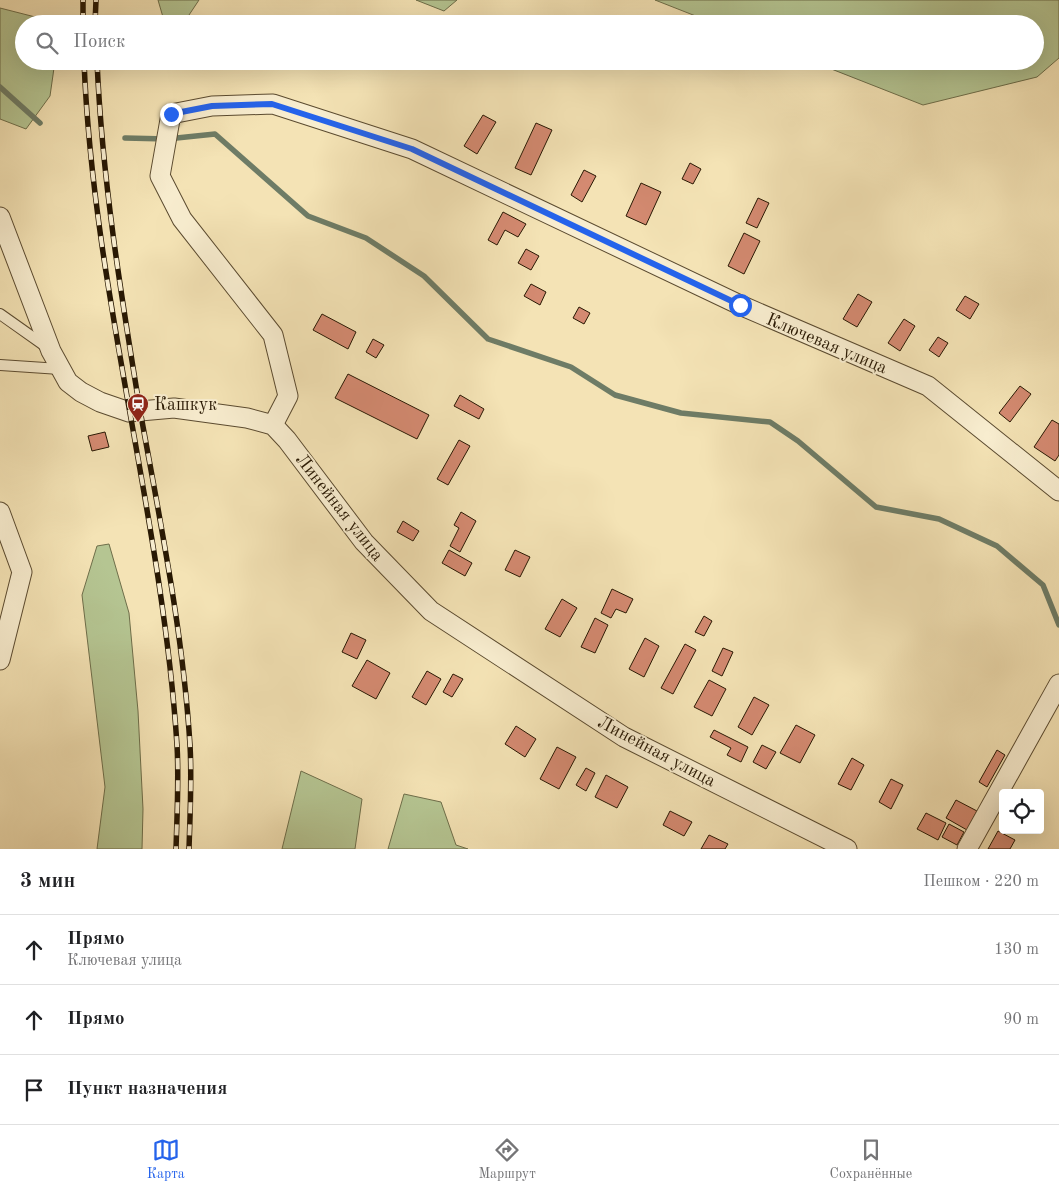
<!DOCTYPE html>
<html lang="ru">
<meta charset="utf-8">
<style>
:root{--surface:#fff;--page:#f6f6f6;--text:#202124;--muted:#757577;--line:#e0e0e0;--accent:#2563eb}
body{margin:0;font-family:"Old Standard TT",serif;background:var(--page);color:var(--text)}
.controls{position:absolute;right:15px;bottom:15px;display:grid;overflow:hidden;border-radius:5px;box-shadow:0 5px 20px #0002}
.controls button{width:45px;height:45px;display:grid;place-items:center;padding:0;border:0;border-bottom:1px solid var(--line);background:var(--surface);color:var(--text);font:25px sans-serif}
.stop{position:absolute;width:15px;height:15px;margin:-11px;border:4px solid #2563eb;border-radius:50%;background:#fff}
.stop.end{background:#2563eb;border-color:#fff;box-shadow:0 1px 5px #0008}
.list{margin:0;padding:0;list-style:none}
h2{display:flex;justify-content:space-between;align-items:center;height:65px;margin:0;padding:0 20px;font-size:21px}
h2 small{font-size:16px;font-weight:400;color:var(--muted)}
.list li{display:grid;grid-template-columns:32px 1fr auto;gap:15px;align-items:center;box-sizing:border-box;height:70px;padding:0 20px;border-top:1px solid var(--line)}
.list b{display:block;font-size:19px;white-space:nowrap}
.list p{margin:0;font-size:16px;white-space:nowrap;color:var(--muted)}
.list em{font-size:16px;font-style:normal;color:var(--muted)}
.icon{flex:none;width:28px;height:28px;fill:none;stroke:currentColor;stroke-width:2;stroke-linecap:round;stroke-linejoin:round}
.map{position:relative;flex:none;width:1059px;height:849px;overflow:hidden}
.search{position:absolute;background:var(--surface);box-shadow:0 5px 20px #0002;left:15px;right:15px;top:15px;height:55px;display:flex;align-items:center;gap:12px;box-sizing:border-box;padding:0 18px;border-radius:28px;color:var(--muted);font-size:19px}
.sheet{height:275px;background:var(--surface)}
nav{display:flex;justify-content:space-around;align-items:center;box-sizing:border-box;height:70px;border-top:1px solid var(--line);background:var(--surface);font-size:14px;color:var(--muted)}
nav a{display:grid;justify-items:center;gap:2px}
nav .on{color:var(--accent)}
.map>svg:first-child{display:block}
.green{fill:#b5c592;stroke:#6e6e4a}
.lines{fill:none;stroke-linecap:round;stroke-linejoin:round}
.stream{stroke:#6e7c66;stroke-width:5.5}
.building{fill:#d48a71;stroke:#281803}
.lane-casing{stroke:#5b4b30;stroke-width:12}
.street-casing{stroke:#5b4b30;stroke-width:21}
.lane{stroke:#f8edcf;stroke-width:10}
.street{stroke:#f8edcf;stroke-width:19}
.rail-casing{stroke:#281803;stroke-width:5.5}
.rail{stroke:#f8edcf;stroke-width:4;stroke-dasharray:11;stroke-linecap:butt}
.route{stroke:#2563eb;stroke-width:6}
.labels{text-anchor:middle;stroke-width:4;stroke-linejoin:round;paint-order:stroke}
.street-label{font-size:18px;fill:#281803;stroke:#f8edcf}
.poi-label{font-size:18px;fill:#281803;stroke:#f8edcf;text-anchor:start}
</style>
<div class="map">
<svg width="1059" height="849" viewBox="0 0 1059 849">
<rect width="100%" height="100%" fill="#f4e3b5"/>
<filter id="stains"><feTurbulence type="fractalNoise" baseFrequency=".004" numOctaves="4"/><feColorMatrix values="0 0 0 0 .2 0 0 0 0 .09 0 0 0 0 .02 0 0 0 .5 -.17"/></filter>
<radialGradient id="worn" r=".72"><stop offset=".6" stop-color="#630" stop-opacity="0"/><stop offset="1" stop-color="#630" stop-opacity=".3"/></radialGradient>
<g class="green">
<polygon points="158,0 199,0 183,24 165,24"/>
<polygon points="416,0 457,0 444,11"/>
<polygon points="655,0 1059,0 1059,58 1037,77 923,105 811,61 1035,61 1035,24 716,24"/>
<polygon points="0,8 47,20 48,24 24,24 24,61 55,61 50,96 26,129 0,119"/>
<polygon points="109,544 129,613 138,711 143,809 142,849 97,849 105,787 82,595 97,546"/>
<polygon points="301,771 362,799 355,849 282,849"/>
<polygon points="404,794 441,802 456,845 468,849 388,849"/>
</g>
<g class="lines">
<g class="stream">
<polyline points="0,87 40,123"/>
<polyline points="125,138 167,139 215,134 308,216 366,238 424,276 488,339 571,367 615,395 681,413 770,422 798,441 876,507 939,519 997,546 1043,585 1059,625"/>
</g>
</g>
<g class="building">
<polygon points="483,115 496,122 477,154 464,146"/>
<polygon points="536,123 552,130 531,175 515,168"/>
<polygon points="690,163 701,169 693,184 682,179"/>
<polygon points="584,170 596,176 582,202 571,195"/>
<polygon points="641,183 661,192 646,225 626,216"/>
<polygon points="758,198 769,203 757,228 746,223"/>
<polygon points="503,212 526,224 518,237 505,230 497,245 488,240"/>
<polygon points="744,233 760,241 744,274 728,266"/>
<polygon points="526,249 539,256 531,270 518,263"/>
<polygon points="531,284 546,292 540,305 524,296"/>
<polygon points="858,294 872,302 857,327 843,319"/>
<polygon points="965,296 979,304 970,319 956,310"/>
<polygon points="579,307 590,313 584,324 573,318"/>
<polygon points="322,314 356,332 348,349 313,330"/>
<polygon points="904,319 915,326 900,351 888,343"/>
<polygon points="938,337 948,343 939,357 929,350"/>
<polygon points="373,339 384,345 376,358 366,352"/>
<polygon points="348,374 429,415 417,439 335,398"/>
<polygon points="1020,386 1031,394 1010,422 999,413"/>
<polygon points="460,395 484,409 479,419 454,406"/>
<polygon points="1052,420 1059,424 1059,455 1055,461 1034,447"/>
<polygon points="105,432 109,447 92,451 88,436"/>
<polygon points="459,440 470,446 448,485 437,479"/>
<polygon points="461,512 476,521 460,552 450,546 459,528 454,525"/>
<polygon points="403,521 419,531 413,541 397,532"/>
<polygon points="449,550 472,563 465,576 442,563"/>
<polygon points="515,550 530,557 520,577 505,570"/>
<polygon points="612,589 633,599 626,613 616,609 611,618 601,613"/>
<polygon points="562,599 577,608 560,637 545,629"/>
<polygon points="704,616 712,621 704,636 695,632"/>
<polygon points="595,618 608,625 595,653 581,647"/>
<polygon points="351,633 366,640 357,659 342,652"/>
<polygon points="645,638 659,646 644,677 629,669"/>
<polygon points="685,644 696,650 673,694 661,688"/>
<polygon points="723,648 733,652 722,676 712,671"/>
<polygon points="367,660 390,673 376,699 352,686"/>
<polygon points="427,671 441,679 426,705 412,697"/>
<polygon points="453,674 463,679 452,697 443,692"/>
<polygon points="709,680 726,689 712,716 694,707"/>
<polygon points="754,697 769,705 752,735 738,727"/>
<polygon points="796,725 815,735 800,763 780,753"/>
<polygon points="516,726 536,739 525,757 505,744"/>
<polygon points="714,730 748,747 741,762 727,755 731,748 710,737"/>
<polygon points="762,745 776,752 766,769 753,762"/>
<polygon points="557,747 576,757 559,789 540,779"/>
<polygon points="997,750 1005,755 987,787 979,782"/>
<polygon points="852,758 864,765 851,790 838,784"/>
<polygon points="586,768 595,773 586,791 576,785"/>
<polygon points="606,775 628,787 617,808 595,797"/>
<polygon points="891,779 903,785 891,809 879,802"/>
<polygon points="956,800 977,811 967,830 946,818"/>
<polygon points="670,811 692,822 684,836 663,825"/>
<polygon points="926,813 946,823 938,840 917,829"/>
<polygon points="949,824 964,832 957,845 942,837"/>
<polygon points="998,831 1015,840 1010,849 988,849"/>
<polygon points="709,835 728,844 725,849 701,849"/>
</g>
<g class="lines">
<g class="lane-casing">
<g id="lane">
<polyline points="0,314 48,348"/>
<polyline points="0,365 60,369"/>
</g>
</g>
<g class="street-casing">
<g id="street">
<polyline points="0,217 51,351 68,382 81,392 100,402 129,412 174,408 247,418 273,425 287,440 364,542 431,611 624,737 847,849"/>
<polyline points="273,425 288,396 273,335 182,219 160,176 171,114 212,106 273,104 412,149 740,305 928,386 1059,491"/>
<polyline points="0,512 22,572 0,660"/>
<polyline points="967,849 1059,684"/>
</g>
</g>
<use href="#lane" class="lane"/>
<use href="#street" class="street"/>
<g class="rail-casing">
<g id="rail">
<polyline points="83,24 83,0"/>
<polyline points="95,24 96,0"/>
<path d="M84,61C93,292 162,515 177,745C179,779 177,815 176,849"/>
<path d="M97,61C102,178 121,295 140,410C160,521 183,632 190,745C192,779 190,815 189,849"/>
</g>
</g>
<use href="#rail" class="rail"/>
</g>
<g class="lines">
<polyline class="route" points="171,114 212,106 272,104 412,149 740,305"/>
</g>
<defs>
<g id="station-pin" transform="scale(1.125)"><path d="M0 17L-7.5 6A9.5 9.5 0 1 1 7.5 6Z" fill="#8f2418" stroke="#f8edcf"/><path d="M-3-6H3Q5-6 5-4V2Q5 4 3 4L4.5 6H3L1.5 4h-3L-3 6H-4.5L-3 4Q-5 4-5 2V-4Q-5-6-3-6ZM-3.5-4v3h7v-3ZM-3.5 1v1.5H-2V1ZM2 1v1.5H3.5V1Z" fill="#fff"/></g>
</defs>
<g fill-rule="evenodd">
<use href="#station-pin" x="138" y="404"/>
</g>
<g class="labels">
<g class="street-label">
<text transform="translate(827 343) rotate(23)" y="6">Ключевая улица</text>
<text transform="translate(340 507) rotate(52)" y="6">Линейная улица</text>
<text transform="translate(657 751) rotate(28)" y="6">Линейная улица</text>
</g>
<g class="poi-label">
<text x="154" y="410">Кашкук</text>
</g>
</g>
<rect width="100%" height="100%" filter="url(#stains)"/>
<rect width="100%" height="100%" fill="url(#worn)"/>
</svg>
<div class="controls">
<button><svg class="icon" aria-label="locate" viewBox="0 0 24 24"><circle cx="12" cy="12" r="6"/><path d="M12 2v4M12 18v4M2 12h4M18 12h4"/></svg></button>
</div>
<div class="stop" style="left:740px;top:305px"></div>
<div class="stop end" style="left:171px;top:114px"></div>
<div class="search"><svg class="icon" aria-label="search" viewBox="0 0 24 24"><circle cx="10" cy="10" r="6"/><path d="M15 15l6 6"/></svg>Поиск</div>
</div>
<section class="sheet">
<h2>3 мин<small>Пешком · 220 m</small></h2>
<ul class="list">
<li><svg class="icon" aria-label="ahead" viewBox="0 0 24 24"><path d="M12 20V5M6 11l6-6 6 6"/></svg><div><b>Прямо</b><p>Ключевая улица</p></div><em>130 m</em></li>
<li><svg class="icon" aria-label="ahead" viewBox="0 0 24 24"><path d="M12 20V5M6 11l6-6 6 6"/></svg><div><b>Прямо</b></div><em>90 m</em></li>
<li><svg class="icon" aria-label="arrive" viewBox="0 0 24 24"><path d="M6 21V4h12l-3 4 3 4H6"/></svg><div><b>Пункт назначения</b></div></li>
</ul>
</section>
<nav>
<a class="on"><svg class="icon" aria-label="map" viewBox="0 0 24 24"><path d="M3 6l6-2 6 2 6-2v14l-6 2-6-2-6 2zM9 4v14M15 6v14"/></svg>Карта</a>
<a><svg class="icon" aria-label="directions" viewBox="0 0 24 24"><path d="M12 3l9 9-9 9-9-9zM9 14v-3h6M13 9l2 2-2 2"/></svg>Маршрут</a>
<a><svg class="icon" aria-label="saved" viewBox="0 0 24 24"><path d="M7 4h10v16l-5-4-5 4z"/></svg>Сохранённые</a>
</nav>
